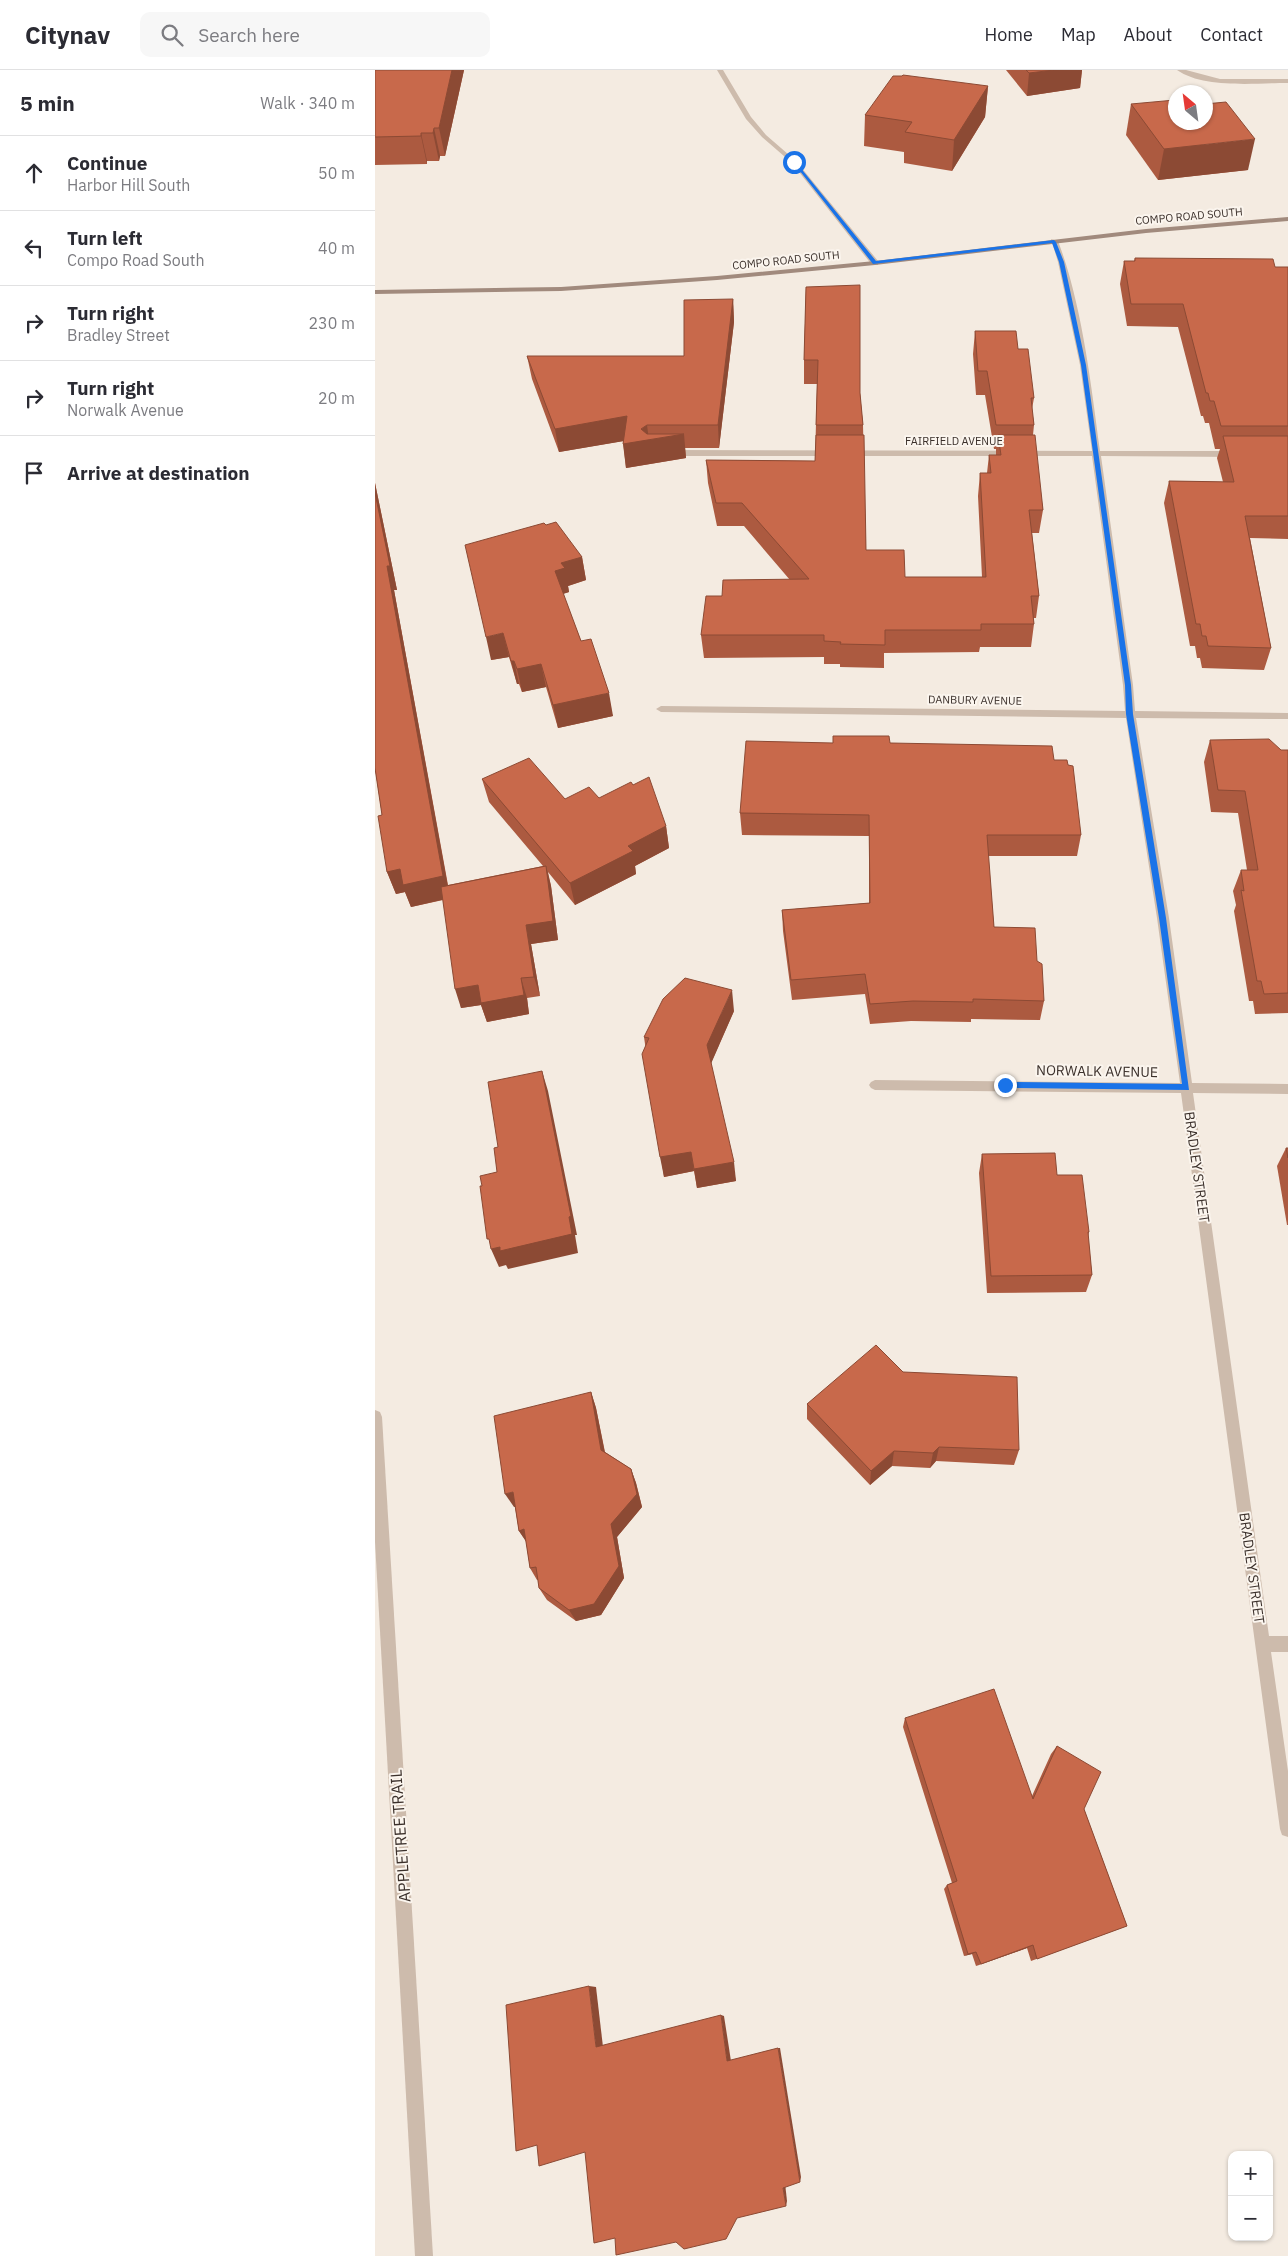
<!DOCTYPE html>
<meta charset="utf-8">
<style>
:root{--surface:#fff;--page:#f7f7f7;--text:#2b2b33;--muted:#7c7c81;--line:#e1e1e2}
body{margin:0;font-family:"IBM Plex Sans",sans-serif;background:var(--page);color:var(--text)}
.controls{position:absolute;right:15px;bottom:15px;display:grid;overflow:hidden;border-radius:10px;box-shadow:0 1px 4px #0004}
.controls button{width:45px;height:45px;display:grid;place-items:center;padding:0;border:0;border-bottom:1px solid var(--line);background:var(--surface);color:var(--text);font:25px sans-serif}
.compass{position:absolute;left:793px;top:15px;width:45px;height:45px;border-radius:50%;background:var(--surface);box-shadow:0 1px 4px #0004;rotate:331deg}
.stop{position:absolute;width:15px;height:15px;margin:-11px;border:4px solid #1a73e8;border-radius:50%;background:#fff}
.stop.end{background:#1a73e8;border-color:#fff;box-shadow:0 1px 5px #0008}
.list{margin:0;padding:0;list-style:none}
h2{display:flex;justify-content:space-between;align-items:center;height:65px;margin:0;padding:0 20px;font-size:21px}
h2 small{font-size:16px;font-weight:400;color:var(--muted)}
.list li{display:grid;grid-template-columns:32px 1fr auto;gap:15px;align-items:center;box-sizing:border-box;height:75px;padding:0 20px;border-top:1px solid var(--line)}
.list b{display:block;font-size:19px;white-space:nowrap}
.list p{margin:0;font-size:16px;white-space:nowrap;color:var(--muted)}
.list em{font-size:16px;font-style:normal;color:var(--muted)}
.icon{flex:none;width:28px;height:28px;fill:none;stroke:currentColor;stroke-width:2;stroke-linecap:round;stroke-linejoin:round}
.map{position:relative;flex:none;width:913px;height:2186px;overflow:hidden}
header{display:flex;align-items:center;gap:30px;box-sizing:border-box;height:70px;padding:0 25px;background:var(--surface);border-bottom:1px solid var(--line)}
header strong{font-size:24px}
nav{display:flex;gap:28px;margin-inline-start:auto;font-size:18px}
.search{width:350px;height:45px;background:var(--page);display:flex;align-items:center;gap:12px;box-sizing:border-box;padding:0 18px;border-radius:10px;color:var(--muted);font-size:19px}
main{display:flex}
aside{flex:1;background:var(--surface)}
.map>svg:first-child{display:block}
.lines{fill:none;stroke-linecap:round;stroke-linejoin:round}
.street{fill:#cdbbac;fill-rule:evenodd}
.secondary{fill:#a18a7d;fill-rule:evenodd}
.wall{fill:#ac5a40}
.shaded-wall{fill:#8c4a34}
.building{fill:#c8694b;stroke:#8c4a34}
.route{fill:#1a73e8}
.labels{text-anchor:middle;stroke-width:4;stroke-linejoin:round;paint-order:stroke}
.far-street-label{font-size:11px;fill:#3b302b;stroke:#fbf5ee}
.street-label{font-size:14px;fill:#3b302b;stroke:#fbf5ee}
.near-street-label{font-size:16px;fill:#3b302b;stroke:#fbf5ee}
</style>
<header>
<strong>Citynav</strong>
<div class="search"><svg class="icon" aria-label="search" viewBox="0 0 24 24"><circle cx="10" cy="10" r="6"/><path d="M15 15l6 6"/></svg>Search here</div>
<nav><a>Home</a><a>Map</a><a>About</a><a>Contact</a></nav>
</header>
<main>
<aside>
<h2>5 min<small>Walk · 340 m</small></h2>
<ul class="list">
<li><svg class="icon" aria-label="ahead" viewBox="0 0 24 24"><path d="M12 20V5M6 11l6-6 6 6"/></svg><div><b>Continue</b><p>Harbor Hill South</p></div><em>50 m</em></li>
<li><svg class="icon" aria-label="left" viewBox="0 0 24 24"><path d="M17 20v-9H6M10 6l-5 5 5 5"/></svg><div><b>Turn left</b><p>Compo Road South</p></div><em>40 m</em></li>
<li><svg class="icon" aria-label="right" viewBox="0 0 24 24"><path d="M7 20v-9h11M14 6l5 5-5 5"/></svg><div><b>Turn right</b><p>Bradley Street</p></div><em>230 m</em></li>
<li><svg class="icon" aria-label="right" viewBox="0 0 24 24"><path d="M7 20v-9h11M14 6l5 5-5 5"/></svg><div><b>Turn right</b><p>Norwalk Avenue</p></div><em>20 m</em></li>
<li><svg class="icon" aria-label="arrive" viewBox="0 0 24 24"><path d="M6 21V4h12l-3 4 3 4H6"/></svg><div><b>Arrive at destination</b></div></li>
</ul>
</aside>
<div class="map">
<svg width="913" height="2186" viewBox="0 0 913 2186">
<rect width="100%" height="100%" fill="#f4ebe1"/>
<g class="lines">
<g class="street">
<polygon points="342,0 348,0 376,47 391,65 421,91 503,191 503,195 497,195 417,93 387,67 371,49"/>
<path d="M802,0H811L845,9H913V13C881,13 829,19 802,0Z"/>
<path d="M676,169L683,171C707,234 716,314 725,381H861L865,384L861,387L726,386L758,615L760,641L913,643V649L761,648L794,848L817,1013L913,1014V1024L818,1023L894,1566H913V1582H896L913,1701V1767L907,1765L905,1759L806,1023L500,1020L496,1018L494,1015L496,1012L500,1010L805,1013L782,848L751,648L286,642L281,639L286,636L750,641L748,615L717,386H296L292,383L296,380L717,381L705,295L683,192Z"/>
<polygon points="0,1340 5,1342 7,1347 58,2186 40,2186 0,1472"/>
</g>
<polygon class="secondary" points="913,147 913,151 771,163 500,195 342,210 186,221 0,224 0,220 186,217 342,206 500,191 771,159"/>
</g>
<g class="wall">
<polygon points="0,0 89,0 70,86 65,86 64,91 52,91 52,94 0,95"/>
<polygon points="631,0 707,0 705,18 652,26"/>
<polygon points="613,16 610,47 577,101 529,93 529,82 489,76 490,45"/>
<polygon points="756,34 873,100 783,110 751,65"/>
<polygon points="760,188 900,197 913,197 913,469 875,468 896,578 889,600 827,598 825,588 822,588 820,576 815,576 789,433 794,411 848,412 842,388 845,379 840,379 834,353 830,353 828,346 826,346 803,257 752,256 745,214 749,191 759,191"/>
<polygon points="431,217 485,323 488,355 491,480 530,507 607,507 603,426 605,403 612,403 614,385 621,385 621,379 619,379 610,325 601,325 598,284 600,261 643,279 659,328 657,339 659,355 658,365 668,440 664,463 657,463 664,526 661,548 658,548 659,554 656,577 605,577 604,582 509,583 509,598 465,597 465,594 449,594 449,587 329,588 326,565 347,526 415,510 369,456 342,456 333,413 331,390 440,391 442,314 429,314 429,290"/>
<polygon points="358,229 359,252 344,378 310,378 311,388 251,398 248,371 184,382 157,309 152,286 309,286"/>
<polygon points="0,413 22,520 19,520 73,815 168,796 114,732 107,709 190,729 224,728 291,756 294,778 260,796 261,804 200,835 173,802 176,816 183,870 156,874 165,926 152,928 154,944 112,952 106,935 86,938 68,830 36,837 30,822 21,824 12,802 7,745 0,698"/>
<polygon points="171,455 207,487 211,510 193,516 194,522 188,524 206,571 238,646 183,658 171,617 147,622 144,614 142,614 134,587 116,590"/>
<polygon points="835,670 906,680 913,680 913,943 880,944 878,931 874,931 859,841 861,835 858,821 866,800 872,800 863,743 836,742 829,692"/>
<polygon points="458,673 515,673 679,690 693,695 706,765 702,786 613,786 619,857 662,891 669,931 665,950 596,949 596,952 536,951 495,954 490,924 417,930 408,861 407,840 494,833 494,766 367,765 365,743"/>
<polygon points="359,941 336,993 361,1111 322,1118 319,1101 289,1107 269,967"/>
<polygon points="911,1078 913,1078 913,1155 912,1155 902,1096"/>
<polygon points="607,1084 682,1105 714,1162 713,1166 717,1205 711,1222 612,1223 604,1103"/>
<polygon points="528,1302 644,1380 639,1395 561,1391 555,1398 517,1396 495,1415 432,1349 432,1334"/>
<polygon points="216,1322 221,1338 230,1382 256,1399 261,1413 267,1437 242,1467 249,1508 226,1545 201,1551 172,1530 164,1518 163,1510 162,1510 155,1498 151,1471 144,1461 140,1437 139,1437"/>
<polygon points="530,1648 657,1726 676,1684 682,1676 709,1739 752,1856 656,1891 652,1878 601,1896 597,1884 589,1886 569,1819 572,1815 577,1813 528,1657"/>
</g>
<g class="shaded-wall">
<polygon points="77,0 89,0 70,86 64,58"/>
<polygon points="679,0 707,0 705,18 652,26 654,3"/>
<polygon points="613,16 610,47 577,101 579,70"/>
<polygon points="59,58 65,86 64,91 58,63"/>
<polygon points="46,63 52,91 52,94 46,66"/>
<polygon points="880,69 873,100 783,110 789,79"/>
<polygon points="358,229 359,252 344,378 343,355"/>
<polygon points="252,346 255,370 184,382 180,359"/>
<polygon points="272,355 274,370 309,364 311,388 251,398 248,374"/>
<polygon points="0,413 22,520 19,520 75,828 36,837 30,822 21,824 12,802 12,496 0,423"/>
<polygon points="207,487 211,510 193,516 194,522 184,525 180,501 186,493"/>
<polygon points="128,563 134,587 116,590 111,567"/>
<polygon points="136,591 139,591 144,614 142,614"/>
<polygon points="166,594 171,617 147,622 142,599"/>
<polygon points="234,623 238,646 183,658 178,635"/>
<polygon points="291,756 294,778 260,796 261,804 200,835 195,813 253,776"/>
<polygon points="171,796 176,816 183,870 156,874 165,926 159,907 151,855"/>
<polygon points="146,908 152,928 154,944 112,952 106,935 86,938 80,919"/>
<polygon points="357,920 359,941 335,996 332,975"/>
<polygon points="167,1001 173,1021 202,1165 200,1165 203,1183 133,1199 131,1195 124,1197 116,1179 194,1147"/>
<polygon points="316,1082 319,1101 289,1107 285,1087"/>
<polygon points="359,1092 361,1111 322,1118 319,1099"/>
<polygon points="216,1322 221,1338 232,1394 226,1380"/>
<polygon points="564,1377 561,1391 555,1398 558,1383"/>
<polygon points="519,1381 517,1396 495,1415 496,1401"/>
<polygon points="256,1399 261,1413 267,1437 242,1467 249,1508 226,1545 201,1551 194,1540 236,1454"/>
<polygon points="138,1422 146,1436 139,1437 130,1424"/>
<polygon points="149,1459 152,1473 144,1461"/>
<polygon points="658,1875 652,1878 601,1896 606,1894"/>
<polygon points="601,1882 597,1884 589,1886 593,1884"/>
<polygon points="214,1916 221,1917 228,1977 221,1977"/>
<polygon points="346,1945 349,1946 356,1991 352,1991"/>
<polygon points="403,1978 405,1978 426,2107 425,2112"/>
<polygon points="410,2113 412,2131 411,2136 408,2118"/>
</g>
<g class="building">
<polygon points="0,0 77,0 64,58 59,58 58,63 46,63 46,66 0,67"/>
<polygon points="651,0 679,0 654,3"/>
<polygon points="528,5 613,16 579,70 530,62 537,52 490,45 518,6 527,6"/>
<polygon points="800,30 800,52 830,52 830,34 851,32 880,69 789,79 756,34"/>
<polygon points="760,188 898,189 900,197 913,197 913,356 846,356 839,331 835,331 833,323 831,323 808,234 756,234 749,191 760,191"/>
<polygon points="485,215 485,323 488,355 441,355 443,290 429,290 431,217"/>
<polygon points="358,229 343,355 272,355 266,359 272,364 309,364 248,374 252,346 180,359 152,286 309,286 309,230"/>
<polygon points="600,261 641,261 643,279 653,279 659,328 656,328 659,355 621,355 612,301 603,301"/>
<polygon points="441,365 489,365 491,480 529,480 530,507 611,507 605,403 616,403 614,385 626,385 623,365 660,365 668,440 654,440 664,526 656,526 659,554 606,554 606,560 510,560 510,575 465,574 466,572 449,571 449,565 326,565 331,526 347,526 348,510 434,509 367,433 341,433 331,390 440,391"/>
<polygon points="848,366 913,366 913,446 870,446 896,578 833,576 831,566 827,566 825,554 821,554 794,411 859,412"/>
<polygon points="0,423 15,496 12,496 68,806 28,815 25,799 12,802 3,746 7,745 0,698"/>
<polygon points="181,452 207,487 186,493 190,498 180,501 206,571 216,569 234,623 178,635 166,594 142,599 139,591 136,591 128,563 111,567 90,475 169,453 171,455"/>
<polygon points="458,666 514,666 515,673 677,676 679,690 692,690 693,695 698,696 706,765 612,765 619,857 660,858 662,891 667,894 669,931 598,929 598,932 538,931 495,934 490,904 416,910 407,840 495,833 494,745 365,743 371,671 458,673"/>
<polygon points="894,669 906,680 913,680 913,923 889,924 886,911 882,911 866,820 869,821 866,800 883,800 870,721 843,720 835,670"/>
<polygon points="154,688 190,729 214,717 224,728 256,712 258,715 274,707 291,756 253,776 258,781 195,813 107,709"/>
<polygon points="171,796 178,851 151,855 159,907 146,908 149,925 106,933 103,915 80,919 66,817"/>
<polygon points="310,908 357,920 332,975 359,1092 319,1099 316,1082 285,1087 267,984 274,968 269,967 288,929"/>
<polygon points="167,1001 196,1146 194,1147 197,1164 125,1181 125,1177 116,1179 114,1169 112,1169 105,1116 107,1116 105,1106 122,1102 119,1078 123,1077 113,1012"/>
<polygon points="911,1078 913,1078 913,1088"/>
<polygon points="680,1083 682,1105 707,1105 714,1162 713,1162 717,1205 616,1206 607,1084"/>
<polygon points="501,1275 528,1302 642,1307 644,1380 564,1377 558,1383 519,1381 496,1401 432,1334"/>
<polygon points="216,1322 226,1380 256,1399 262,1424 236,1454 244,1496 219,1534 194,1540 164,1518 161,1497 155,1498 149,1459 144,1461 138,1422 130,1424 119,1346"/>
<polygon points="619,1619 658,1729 682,1676 726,1702 709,1739 752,1856 662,1889 658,1875 606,1894 601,1882 593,1884 572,1815 582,1811 530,1648"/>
<polygon points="214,1916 221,1977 346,1945 352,1991 403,1978 425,2112 408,2118 411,2136 362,2148 351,2169 309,2179 301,2172 241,2185 240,2168 219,2173 210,2082 164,2096 162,2075 141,2081 131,1935"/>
</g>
<polygon class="route" points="417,91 420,91 501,191 679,170 681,172 689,192 711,295 756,615 758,644 791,848 814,1020 630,1018 626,1015 630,1012 807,1014 784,848 751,644 750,615 706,295 684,192 677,173 498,194"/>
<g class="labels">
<g class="far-street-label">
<text transform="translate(814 146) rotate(-5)" y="4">COMPO ROAD SOUTH</text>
<text transform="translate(411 190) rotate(-6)" y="4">COMPO ROAD SOUTH</text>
<text x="579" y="375">FAIRFIELD AVENUE</text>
<text transform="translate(600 630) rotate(1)" y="4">DANBURY AVENUE</text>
</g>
<g class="street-label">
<text transform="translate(722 1001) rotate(1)" y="5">NORWALK AVENUE</text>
<text transform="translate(822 1097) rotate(82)" y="5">BRADLEY STREET</text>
<text transform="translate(877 1498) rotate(82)" y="5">BRADLEY STREET</text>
</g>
<g class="near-street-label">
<text transform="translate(25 1766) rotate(-94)" y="6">APPLETREE TRAIL</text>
</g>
</g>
</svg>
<div class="controls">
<button>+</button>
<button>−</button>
</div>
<svg class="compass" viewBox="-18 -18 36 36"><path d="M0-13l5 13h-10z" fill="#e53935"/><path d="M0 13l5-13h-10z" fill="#7c7c81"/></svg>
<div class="stop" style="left:419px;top:92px"></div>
<div class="stop end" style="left:630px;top:1015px"></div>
</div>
</main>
